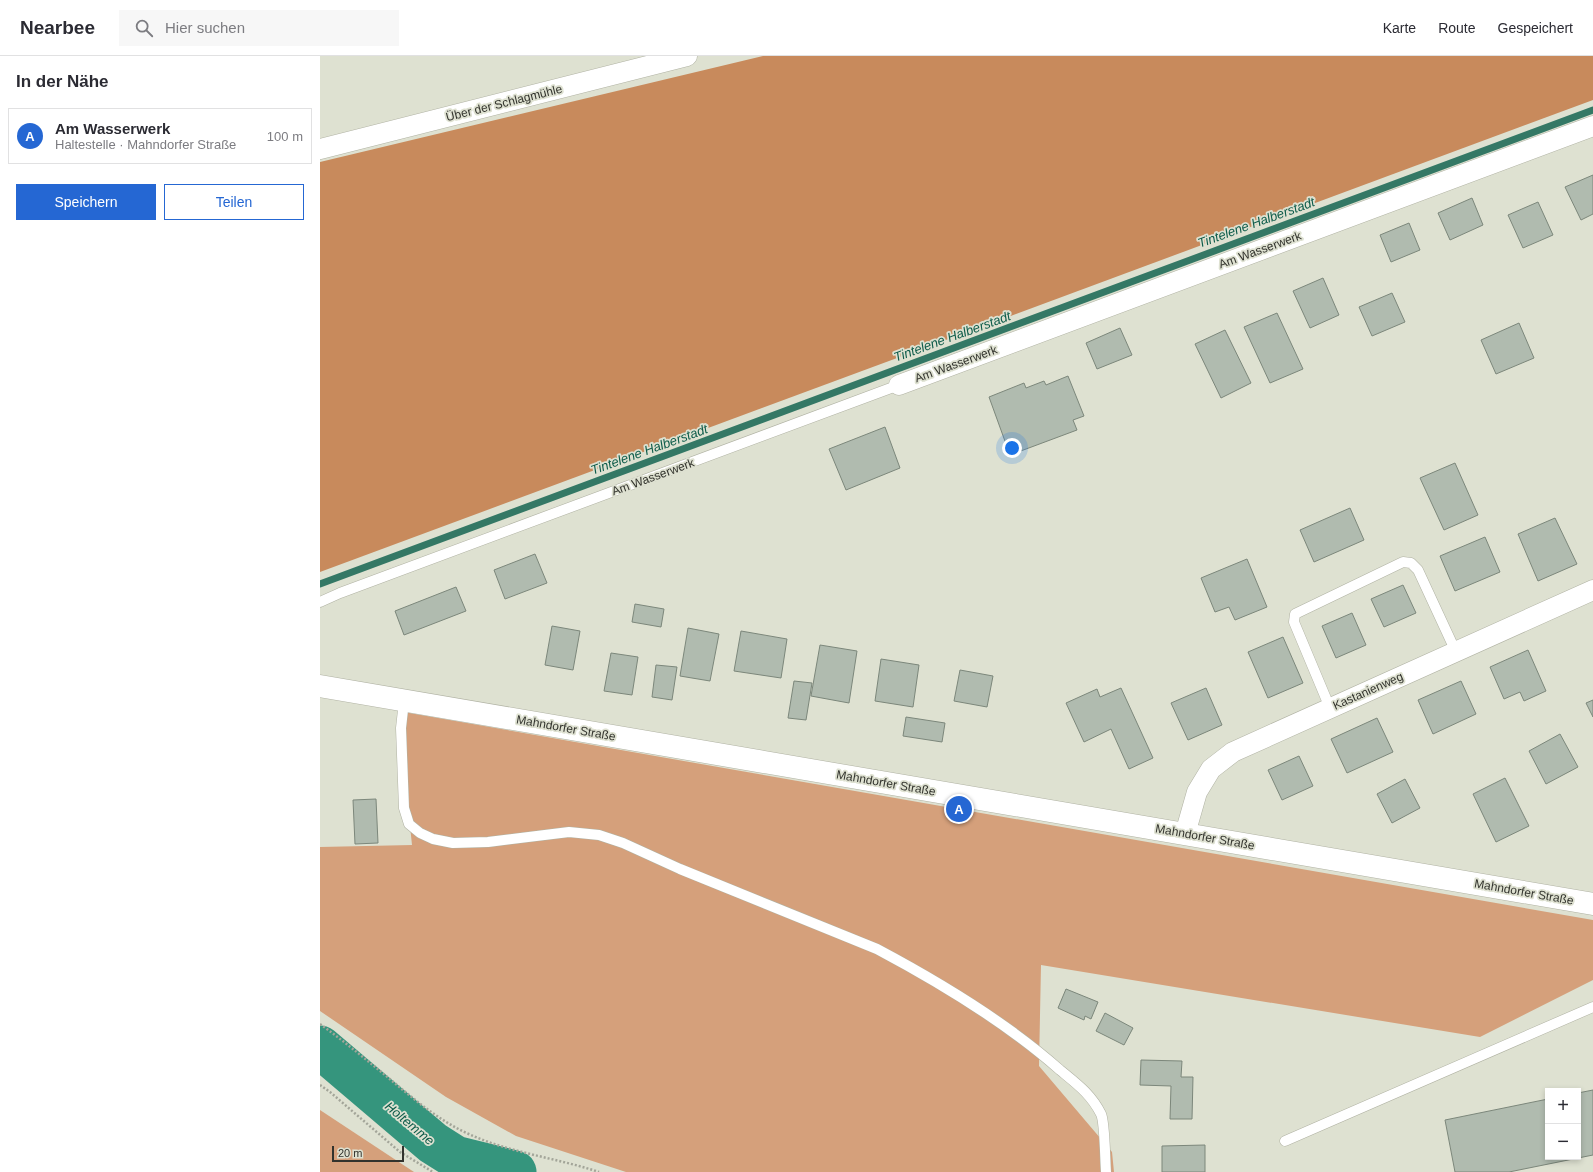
<!DOCTYPE html>
<html lang="de">
<meta charset="utf-8">
<style>
:root{--surface:#fff;--page:#f7f7f7;--text:#2b2b33;--muted:#7c7c81;--line:#e1e1e2;--accent:#2567d3}
body{margin:0;font-family:Helvetica,sans-serif;background:var(--page);color:var(--text)}
.controls{position:absolute;right:12px;bottom:12px;display:grid;overflow:hidden;border-radius:0px;box-shadow:0 2px 6px #0003}
.controls button{width:36px;height:36px;display:grid;place-items:center;padding:0;border:0;border-bottom:1px solid var(--line);background:var(--surface);color:var(--text);font:20px sans-serif}
.scale{position:absolute;left:12px;bottom:10px;width:72px;box-sizing:border-box;padding-left:4px;border:2px solid #32332d;border-top:0;font-size:11px;line-height:14px;white-space:nowrap;color:#32332d;-webkit-text-stroke:3px #dee1d1;paint-order:stroke}
.you{position:absolute;left:692px;top:392px;width:14px;height:14px;margin:-10px;border:3px solid #fff;border-radius:50%;background:#1a73e8;box-shadow:0 0 0 6px #1a73e833}
.badge{display:grid;place-items:center;width:26px;height:26px;border-radius:50%;background:var(--accent);color:#fff;font-size:13px;font-weight:700}
.pin{position:absolute;translate:-50% -50%;border:2px solid #fff;box-shadow:0 1px 4px #0006}
.list{margin:0;padding:0;list-style:none}
h2{display:flex;justify-content:space-between;align-items:center;height:52px;margin:0;padding:0 16px;font-size:17px}
h2 small{font-size:13px;font-weight:400;color:var(--muted)}
.list li{display:grid;grid-template-columns:26px 1fr auto;gap:12px;align-items:center;box-sizing:border-box;height:56px;margin:0 8px 8px;padding:0 8px;border:1px solid var(--line);border-radius:0px}
.list b{display:block;font-size:15px;white-space:nowrap}
.list p{margin:0;font-size:13px;white-space:nowrap;color:var(--muted)}
.list em{font-size:13px;font-style:normal;color:var(--muted)}
.actions{display:flex;gap:8px;padding:12px 16px}
.actions a{flex:1;padding:9px 0;border:1px solid var(--accent);border-radius:0px;text-align:center;font-size:14px;color:var(--accent)}
.actions .main{background:var(--accent);color:#fff}
.icon{flex:none;width:22px;height:22px;fill:none;stroke:currentColor;stroke-width:2;stroke-linecap:round;stroke-linejoin:round}
.map{position:relative;flex:none;width:1273px;height:1116px;overflow:hidden}
header{display:flex;align-items:center;gap:24px;box-sizing:border-box;height:56px;padding:0 20px;background:var(--surface);border-bottom:1px solid var(--line)}
header strong{font-size:19px}
nav{display:flex;gap:22px;margin-inline-start:auto;font-size:14px}
.search{width:280px;height:36px;background:var(--page);display:flex;align-items:center;gap:10px;box-sizing:border-box;padding:0 14px;border-radius:0px;color:var(--muted);font-size:15px}
main{display:flex}
aside{flex:1;background:var(--surface)}
.map>svg:first-child{display:block}
.green{fill:#d5a07b}
.forest{fill:#c88a5c}
.lines{fill:none;stroke-linecap:round;stroke-linejoin:round}
.stream{stroke:#347865;stroke-width:7}
.river{stroke:#35957d;stroke-width:43}
.building{fill:#b0bbaf;stroke:#7c877b}
.service-casing{stroke:#b0b2a3;stroke-width:11}
.minor-casing{stroke:#b0b2a3;stroke-width:21}
.tertiary-casing{stroke:#b0b2a3;stroke-width:23}
.path{stroke:#a3a599;stroke-width:2.5;stroke-dasharray:2 2;stroke-linecap:butt}
.service{stroke:#fff;stroke-width:10}
.minor{stroke:#fff;stroke-width:20}
.tertiary{stroke:#fff;stroke-width:22}
.labels{text-anchor:middle;stroke-width:3.5;stroke-linejoin:round;paint-order:stroke}
.street-label{font-size:12px;fill:#32332d;stroke:#dee1d1}
.water-label{font-size:13px;font-style:italic;fill:#0c5b49;stroke:#dee1d1}
</style>
<header>
<strong>Nearbee</strong>
<div class="search"><svg class="icon" aria-label="search" viewBox="0 0 24 24"><circle cx="10" cy="10" r="6"/><path d="M15 15l6 6"/></svg>Hier suchen</div>
<nav><a>Karte</a><a>Route</a><a>Gespeichert</a></nav>
</header>
<main>
<aside>
<h2>In der Nähe<small></small></h2>
<ul class="list">
<li><span class="badge">A</span><div><b>Am Wasserwerk</b><p>Haltestelle · Mahndorfer Straße</p></div><em>100 m</em></li>
</ul>
<div class="actions"><a class="main">Speichern</a><a>Teilen</a></div>
</aside>
<div class="map">
<svg width="1273" height="1116" viewBox="0 0 1273 1116">
<rect width="100%" height="100%" fill="#dee1d1"/>
<g class="green">
<polygon points="78,655 1273,864 1273,924 1160,981 721,909 719,1010 792,1096 794,1116 306,1116 196,1080 126,1041 0,955 0,791 92,789"/>
<polygon points="0,1054 94,1116 0,1116"/>
</g>
<polygon class="forest" points="443,0 1273,0 1273,44 0,516 0,106"/>
<g class="lines">
<polyline class="stream" points="0,528 1273,54"/>
<polyline class="river" points="0,991 113,1087 135,1101 195,1116"/>
</g>
<g class="building">
<polygon points="1273,119 1273,158 1261,164 1245,131"/>
<polygon points="1152,142 1163,169 1130,184 1118,157"/>
<polygon points="1218,146 1233,179 1203,192 1188,159"/>
<polygon points="1089,167 1100,194 1071,206 1060,179"/>
<polygon points="1003,222 1019,259 990,272 973,235"/>
<polygon points="1072,237 1085,266 1052,280 1039,251"/>
<polygon points="957,257 983,313 950,327 924,271"/>
<polygon points="1199,267 1214,302 1176,318 1161,284"/>
<polygon points="800,272 812,299 777,313 766,287"/>
<polygon points="905,274 931,327 901,342 875,288"/>
<polygon points="748,320 764,360 753,364 757,374 690,399 669,341 704,327 706,332 724,325 726,329"/>
<polygon points="565,371 580,412 526,434 509,393"/>
<polygon points="1135,407 1158,459 1124,474 1100,422"/>
<polygon points="1030,452 1044,484 994,506 980,474"/>
<polygon points="1235,462 1257,508 1218,525 1198,478"/>
<polygon points="1165,481 1180,516 1135,535 1120,500"/>
<polygon points="215,498 227,527 185,543 174,514"/>
<polygon points="927,503 947,551 915,564 909,551 895,556 881,522"/>
<polygon points="1083,529 1096,557 1064,571 1051,543"/>
<polygon points="136,531 146,555 84,579 75,555"/>
<polygon points="315,548 344,553 341,571 312,566"/>
<polygon points="1032,557 1046,589 1016,602 1002,570"/>
<polygon points="232,570 260,575 253,614 225,609"/>
<polygon points="368,572 399,578 390,625 360,620"/>
<polygon points="421,575 467,583 461,622 414,615"/>
<polygon points="963,581 983,627 948,642 928,596"/>
<polygon points="500,589 537,595 529,647 491,640"/>
<polygon points="1208,594 1226,635 1204,645 1200,636 1184,643 1170,611"/>
<polygon points="291,597 318,601 312,639 284,635"/>
<polygon points="561,603 599,609 593,651 555,645"/>
<polygon points="336,609 357,611 352,644 332,641"/>
<polygon points="640,614 673,620 667,651 634,645"/>
<polygon points="474,625 492,627 486,664 468,662"/>
<polygon points="1141,625 1156,658 1113,678 1098,644"/>
<polygon points="801,632 833,702 809,713 791,673 764,686 746,647 777,633 780,641"/>
<polygon points="886,632 902,669 868,684 851,647"/>
<polygon points="1273,644 1273,661 1266,647"/>
<polygon points="586,661 625,667 622,686 583,680"/>
<polygon points="1057,662 1073,696 1027,717 1011,683"/>
<polygon points="1240,678 1258,711 1226,728 1209,695"/>
<polygon points="979,700 993,730 962,744 948,714"/>
<polygon points="1185,722 1209,770 1176,786 1153,738"/>
<polygon points="1085,723 1100,752 1072,767 1057,738"/>
<polygon points="56,743 58,787 35,788 33,744"/>
<polygon points="746,933 778,946 771,963 765,960 764,964 738,952"/>
<polygon points="785,957 813,972 804,989 776,975"/>
<polygon points="821,1004 862,1005 861,1021 873,1021 872,1063 850,1063 851,1030 820,1029"/>
<polygon points="1273,1034 1273,1099 1189,1116 1135,1116 1125,1064 1228,1043 1228,1101 1258,1101 1258,1037"/>
<polygon points="885,1089 885,1116 842,1116 842,1090"/>
</g>
<g class="lines">
<g class="service-casing">
<g id="service">
<polyline points="0,546 20,537 579,329"/>
<path d="M84,645L81,672L84,752L89,768L100,777L113,783L133,787L168,786L249,776L279,779L303,787L360,813L557,893C621,927 686,966 740,1014C757,1028 771,1038 781,1058C785,1066 785,1105 786,1116"/>
<polyline points="1010,652 974,566 975,558 1083,506 1091,507 1098,514 1136,596"/>
<polyline points="965,1085 1273,951"/>
</g>
</g>
<g class="minor-casing">
<g id="minor">
<polyline points="0,93 367,0"/>
<polyline points="579,329 1273,70"/>
<polyline points="865,778 877,736 891,713 913,696 1273,534"/>
</g>
</g>
<g class="tertiary-casing">
<polyline id="tertiary" points="0,630 1273,848"/>
</g>
<g class="path">
<path d="M0,968C25,986 48,1005 71,1024C96,1045 121,1066 151,1079C191,1097 237,1102 279,1116"/>
<polyline points="0,1029 10,1036 80,1096 113,1116"/>
</g>
<use href="#service" class="service"/>
<use href="#minor" class="minor"/>
<use href="#tertiary" class="tertiary"/>
</g>
<g class="labels">
<g class="street-label">
<text transform="translate(184 47) rotate(-14)" y="4">Über der Schlagmühle</text>
<text transform="translate(940 194) rotate(-20)" y="4">Am Wasserwerk</text>
<text transform="translate(636 308) rotate(-20)" y="4">Am Wasserwerk</text>
<text transform="translate(333 421) rotate(-20)" y="4">Am Wasserwerk</text>
<text transform="translate(1048 635) rotate(-24)" y="4">Kastanienweg</text>
<text transform="translate(246 672) rotate(10)" y="4">Mahndorfer Straße</text>
<text transform="translate(566 727) rotate(10)" y="4">Mahndorfer Straße</text>
<text transform="translate(885 781) rotate(10)" y="4">Mahndorfer Straße</text>
<text transform="translate(1204 836) rotate(10)" y="4">Mahndorfer Straße</text>
</g>
<g class="water-label">
<text transform="translate(936 166) rotate(-20)" y="5">Tintelene Halberstadt</text>
<text transform="translate(632 280) rotate(-20)" y="5">Tintelene Halberstadt</text>
<text transform="translate(329 393) rotate(-20)" y="5">Tintelene Halberstadt</text>
<text transform="translate(90 1067) rotate(40)" y="5">Holtemme</text>
</g>
</g>
</svg>
<div class="controls">
<button>+</button>
<button>−</button>
</div>
<div class="scale">20 m</div>
<div class="you"></div>
<div class="pin badge" style="left:639px;top:753px">A</div>
</div>
</main>
